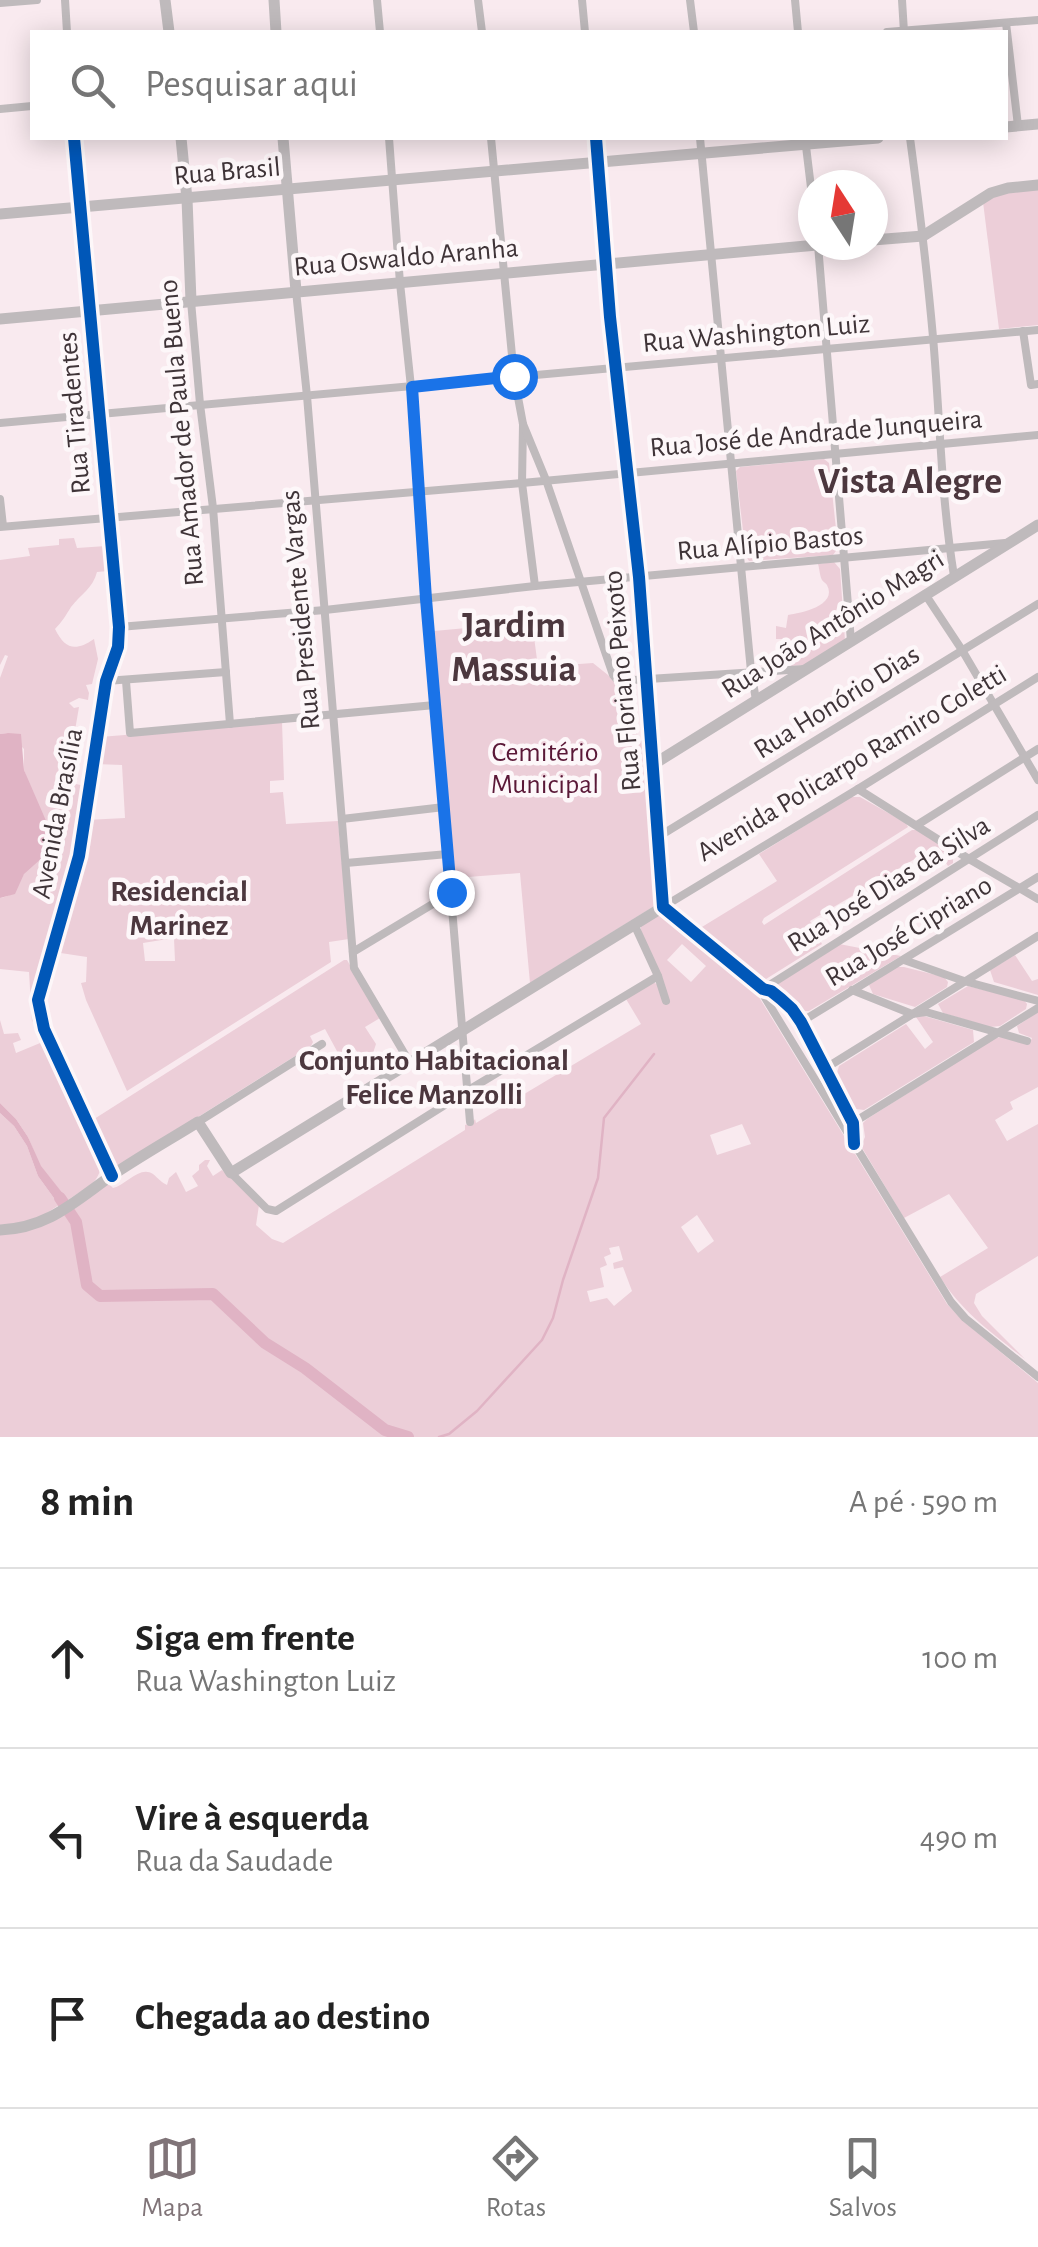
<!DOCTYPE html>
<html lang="pt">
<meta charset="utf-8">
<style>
:root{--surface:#fff;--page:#f6f6f6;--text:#222;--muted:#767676;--line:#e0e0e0;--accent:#807478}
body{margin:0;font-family:"Alegreya Sans",sans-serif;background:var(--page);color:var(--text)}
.compass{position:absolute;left:798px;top:170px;width:90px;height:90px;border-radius:50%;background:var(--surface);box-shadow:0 5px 25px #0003;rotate:348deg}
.stop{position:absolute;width:30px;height:30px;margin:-22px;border:8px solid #1a73e8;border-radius:50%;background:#fff}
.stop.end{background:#1a73e8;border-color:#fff;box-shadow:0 2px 10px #0008}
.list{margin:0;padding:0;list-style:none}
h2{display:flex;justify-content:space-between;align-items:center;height:130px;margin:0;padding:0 40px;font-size:42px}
h2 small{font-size:32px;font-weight:400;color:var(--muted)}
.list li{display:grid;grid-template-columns:65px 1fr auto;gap:30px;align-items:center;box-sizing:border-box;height:180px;padding:0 40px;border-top:2px solid var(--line)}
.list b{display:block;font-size:38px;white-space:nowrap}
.list p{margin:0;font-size:32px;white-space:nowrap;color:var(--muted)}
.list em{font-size:32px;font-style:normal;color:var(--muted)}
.icon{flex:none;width:55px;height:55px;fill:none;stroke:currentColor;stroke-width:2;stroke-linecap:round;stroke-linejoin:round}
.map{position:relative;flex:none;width:1038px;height:1437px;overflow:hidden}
.search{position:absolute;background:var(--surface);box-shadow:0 5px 25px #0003;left:30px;right:30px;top:30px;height:110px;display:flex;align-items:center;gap:25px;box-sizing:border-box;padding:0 35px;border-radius:0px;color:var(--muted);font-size:38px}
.sheet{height:670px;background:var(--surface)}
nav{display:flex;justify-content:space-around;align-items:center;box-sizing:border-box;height:140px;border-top:2px solid var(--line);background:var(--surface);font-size:28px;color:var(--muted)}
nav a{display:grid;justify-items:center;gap:5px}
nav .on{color:var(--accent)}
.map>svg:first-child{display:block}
.green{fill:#ecced8;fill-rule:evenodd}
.water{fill:#e0b3c4}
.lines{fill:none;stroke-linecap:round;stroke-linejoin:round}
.stream{stroke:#e0b3c4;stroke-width:2.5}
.river{stroke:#e0b3c4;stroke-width:12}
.street{stroke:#bfbabc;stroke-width:8}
.secondary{stroke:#bfbabc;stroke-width:11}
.cycleway-casing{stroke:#fdf7f9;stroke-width:19}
.cycleway{stroke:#0057b8;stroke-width:12}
.route{stroke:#1a73e8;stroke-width:12}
.labels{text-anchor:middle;stroke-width:9;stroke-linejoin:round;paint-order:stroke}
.street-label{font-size:28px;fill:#3f3438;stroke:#fdf7f9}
.park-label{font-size:28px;fill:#5a1837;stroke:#fdf7f9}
.neighbourhood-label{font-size:30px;font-weight:bold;fill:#4c373e;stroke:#fdf7f9}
.district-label{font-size:38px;font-weight:bold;fill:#4c373e;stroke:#fdf7f9}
</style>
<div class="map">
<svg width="1038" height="1437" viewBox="0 0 1038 1437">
<rect width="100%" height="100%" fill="#f9eaef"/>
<g class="green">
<polygon points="1038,189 1038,325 999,329 983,202 1009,191"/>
<polygon points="824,459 829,463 838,548 833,555 749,561 746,556 736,471 740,467"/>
<path d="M74,538L77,548L106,546L108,571L97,572C93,588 81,594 71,607C66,615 62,622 55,629C65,649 75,652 94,639L98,659L92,684L86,685L89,693L88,700L79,698L69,703L74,708L79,707L73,742L81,744L80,757H60L58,780L85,786L75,855L37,1016L32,1022L29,972L0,969V898C16,895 16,888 23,875C28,868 36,862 43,857L30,787L24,770V749L8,733L0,734V678L8,656L5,655L0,665V560L30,556L28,548L59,545V539Z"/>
<path d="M834,562L840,569L845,641L806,665L791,666L789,639H776V626L786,628L788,615C800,613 838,606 827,585C826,583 823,582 822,580C820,577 819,566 818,564Z"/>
<polygon points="532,622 538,667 593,663 608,675 617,685 625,687 639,741 647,740 658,901 656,905 530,983 520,873 455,878 434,631"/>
<path d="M282,722L284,780L270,781V793L283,792L286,824L338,821L349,939L329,942L331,962L127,1091L86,1000L81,983L86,982L87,957L54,952L86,820L125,818L122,765L95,764L100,737ZM174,938L175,961H145L143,943Z"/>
<polygon points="851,797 860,797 906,823 908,827 764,918 762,922 764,925 912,830 917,830 953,853 953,863 948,866 935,847 810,921 822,944 766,979 749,972 697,930 777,881 759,854"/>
<path d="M657,914L664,915L754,989L947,1304L962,1320L1038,1383V1437H0V1233L20,1232L108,1183L113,1188C126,1185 140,1165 153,1174C158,1178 162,1183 167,1185L169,1178L176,1172L186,1192L198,1186L192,1176L199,1170V1165L205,1160H210L207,1166L213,1176L222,1170L259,1205L256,1225L272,1239L283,1243L465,1130V1125L473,1122L475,1119L476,1123L641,1024L626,999L652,982L657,984L663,1002L641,930V925ZM682,944L706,966L691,982L667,960ZM742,1124L751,1144L717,1155L710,1135ZM697,1215L714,1241L698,1253L681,1227ZM619,1246L623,1260L613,1263L614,1269L623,1267L632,1291L614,1306L607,1298L590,1302L587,1291L604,1287L600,1268L607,1265L604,1257L611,1254L609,1248Z"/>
<polygon points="834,943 901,956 809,1011 800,1011 775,985"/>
<polygon points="1015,955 1032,981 1038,979 1038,995 994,982 990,970"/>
<polygon points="344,960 347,960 380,1018 365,1027 376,1044 373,1053 364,1060 354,1048 338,1053 325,1029 310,1036 313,1042 311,1046 117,1168 113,1166 91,1121"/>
<polygon points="896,967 904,967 944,977 948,982 947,987 915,1007 873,994 869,985"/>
<polygon points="968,986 1024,1000 1027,1004 1026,1009 1000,1026 990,1027 943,1013 938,1004"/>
<path d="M0,995V1020L4,1034L18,1033L21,1040L13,1043L16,1053L45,1041L100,1164C102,1183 82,1190 68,1200L40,1166L28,1137L16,1119L0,1103Z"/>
<path d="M1038,1012V1087L1010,1102L1013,1109L995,1120L1007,1141L1038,1124V1256L976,1294L974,1303L982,1316L1025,1359C992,1333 963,1313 940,1277L988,1248L949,1194L904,1218L861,1146L865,1137L863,1123L867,1119L995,1038L1001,1037L1029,1044L1032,1038L1019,1033L1017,1026Z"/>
<polygon points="924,1016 973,1030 974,1042 864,1110 856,1109 836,1076 839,1066 906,1024 925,1049 933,1042 916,1017"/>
<polygon points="0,1113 14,1126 27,1146 38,1176 59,1205 33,1222 0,1225"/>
</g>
<g class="water">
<polygon points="8,733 21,734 24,770 47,823 43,857 24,874 15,894 0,898 0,734"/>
<polygon points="0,1103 16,1119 28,1137 41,1166 68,1200 59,1205 38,1176 27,1146 14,1126 0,1113"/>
</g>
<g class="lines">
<polyline class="stream" points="439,1437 449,1434 477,1411 542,1340 553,1318 563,1280 598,1178 604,1118 654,1054"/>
<polyline class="river" points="60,1198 76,1222 87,1285 100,1296 213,1294 265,1343 305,1368 385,1430 408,1437"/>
<g class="street">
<polyline points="65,0 67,32"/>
<polyline points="377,0 380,32"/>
<polyline points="478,0 482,32"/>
<polyline points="582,0 585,32"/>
<polyline points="690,0 694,32"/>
<polyline points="795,0 798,32"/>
<polyline points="902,0 904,32"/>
<polyline points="0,3 37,0"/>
<polyline points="1006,23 1018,126"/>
<polyline points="887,32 1038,20"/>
<polyline points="0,109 32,106"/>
<polyline points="74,138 82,207"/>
<polyline points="389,138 400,283 411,387 426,599 470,1122"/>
<polyline points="491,138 514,376 523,424 522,483 535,586"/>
<polyline points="596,138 610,317 639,577 654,764"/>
<polyline points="700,138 751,671 756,700"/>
<polyline points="805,138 813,204"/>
<path d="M910,138C919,204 927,270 933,337C940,417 941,497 954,576"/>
<polyline points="818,245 851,641"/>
<polyline points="296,291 307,396 354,968 410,1063"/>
<polyline points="191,301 200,404 213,508 230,724"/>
<polyline points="1023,331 1031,385 1038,384"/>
<polyline points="0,423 1038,330"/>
<polyline points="523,424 546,480 613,675 618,681 804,669"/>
<polyline points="0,499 3,526"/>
<polyline points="0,527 522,483 1038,435"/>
<polyline points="925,594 962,650 1038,780"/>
<polyline points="119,627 325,610 535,586 1005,543"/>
<polyline points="106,681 226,672"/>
<polyline points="126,681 130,733 435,705"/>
<polyline points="858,789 969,859 1038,899"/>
<polyline points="342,819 444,807"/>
<polyline points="917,825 1038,749"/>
<polyline points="658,837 1038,604"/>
<polyline points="346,863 448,854"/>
<polyline points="634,924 658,976 666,1001"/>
<polyline points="353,952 451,893"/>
<polyline points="904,960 964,981 1038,1001"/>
<polyline points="763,989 764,996 951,1302 965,1318 1038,1377"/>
<polyline points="763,989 1038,815"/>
<polyline points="852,990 912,1014 926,1012 1027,1041"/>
<polyline points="801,1022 1038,877"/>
<polyline points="821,1071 1038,936"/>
<polyline points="198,1122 322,1044"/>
<polyline points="851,1124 1038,1008"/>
<polyline points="854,1144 853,1123 801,1022 792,1009 781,999 771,991 763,989 663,907 858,789 1038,677"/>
<polyline points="231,1173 267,1209 276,1211 467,1091 658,976"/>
</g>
<g class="secondary">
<polyline points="165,0 169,32"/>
<polyline points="274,0 276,32"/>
<polyline points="1006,127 1038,124"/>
<polyline points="181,138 187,199 191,301"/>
<polyline points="283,138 296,291"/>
<polyline points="82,207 88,311 119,627 118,647 106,681 79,856 38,1000 44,1029 112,1176"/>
<polyline points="0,214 878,138"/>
<polyline points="873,240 923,236 991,193 1008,188 1038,185"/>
<polyline points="0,319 817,245"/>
<path d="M0,1230C48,1228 74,1202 111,1176C139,1157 169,1140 198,1122L231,1173L663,907L654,764L1038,525"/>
</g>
<g class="cycleway-casing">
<g id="cycleway">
<polyline points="74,138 119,627 118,647 106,681 79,856 38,1000 44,1029 112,1176"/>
<polyline points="596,138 610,317 639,577 663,907 763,989 771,991 781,999 792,1009 801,1022 853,1123 854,1144"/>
</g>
</g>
<use href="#cycleway" class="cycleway"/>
</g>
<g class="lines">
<polyline class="route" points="451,892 426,599 412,387 514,376"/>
</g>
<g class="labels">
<g class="street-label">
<text transform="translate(227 170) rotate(-5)" y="10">Rua Brasil</text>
<text transform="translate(406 256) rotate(-5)" y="10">Rua Oswaldo Aranha</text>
<text transform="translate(756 332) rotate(-5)" y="10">Rua Washington Luiz</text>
<text transform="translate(73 413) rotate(-95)" y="10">Rua Tiradentes</text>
<text transform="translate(816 432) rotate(-5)" y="10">Rua José de Andrade Junqueira</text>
<text transform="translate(180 433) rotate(-95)" y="10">Rua Amador de Paula Bueno</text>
<text transform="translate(770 542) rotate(-5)" y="10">Rua Alípio Bastos</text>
<text transform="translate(299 610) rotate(-95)" y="10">Rua Presidente Vargas</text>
<text transform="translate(832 623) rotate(-32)" y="10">Rua João Antônio Magri</text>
<text transform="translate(621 681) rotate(-95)" y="10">Rua Floriano Peixoto</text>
<text transform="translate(836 701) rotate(-32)" y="10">Rua Honório Dias</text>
<text transform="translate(851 762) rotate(-31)" y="10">Avenida Policarpo Ramiro Coletti</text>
<text transform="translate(56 813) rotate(-79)" y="10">Avenida Brasília</text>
<text transform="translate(888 883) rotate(-32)" y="10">Rua José Dias da Silva</text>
<text transform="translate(908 930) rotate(-31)" y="10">Rua José Cipriano</text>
</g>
<g class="park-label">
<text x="545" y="761">Cemitério<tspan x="545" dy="32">Municipal</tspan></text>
</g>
<g class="neighbourhood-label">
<text x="179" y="901">Residencial<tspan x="179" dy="34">Marinez</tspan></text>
<text x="434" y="1070">Conjunto Habitacional<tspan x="434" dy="34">Felice Manzolli</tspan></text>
</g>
<g class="district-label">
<text x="910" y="493">Vista Alegre</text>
<text x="514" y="637">Jardim<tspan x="514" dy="44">Massuia</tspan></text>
</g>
</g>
</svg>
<svg class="compass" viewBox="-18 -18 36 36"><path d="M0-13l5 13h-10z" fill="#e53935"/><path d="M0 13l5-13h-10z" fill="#767676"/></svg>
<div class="stop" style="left:514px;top:376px"></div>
<div class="stop end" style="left:451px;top:892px"></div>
<div class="search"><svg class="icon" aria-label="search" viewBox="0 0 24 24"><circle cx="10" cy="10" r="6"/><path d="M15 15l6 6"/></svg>Pesquisar aqui</div>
</div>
<section class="sheet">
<h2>8 min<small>A pé · 590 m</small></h2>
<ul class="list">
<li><svg class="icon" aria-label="ahead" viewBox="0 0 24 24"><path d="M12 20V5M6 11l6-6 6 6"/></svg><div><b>Siga em frente</b><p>Rua Washington Luiz</p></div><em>100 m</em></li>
<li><svg class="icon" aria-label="left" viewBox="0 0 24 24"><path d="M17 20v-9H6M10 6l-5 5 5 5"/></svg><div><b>Vire à esquerda</b><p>Rua da Saudade</p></div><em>490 m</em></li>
<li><svg class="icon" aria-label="arrive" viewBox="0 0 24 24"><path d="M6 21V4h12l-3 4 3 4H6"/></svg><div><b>Chegada ao destino</b></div></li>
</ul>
</section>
<nav>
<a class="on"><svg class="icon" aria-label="map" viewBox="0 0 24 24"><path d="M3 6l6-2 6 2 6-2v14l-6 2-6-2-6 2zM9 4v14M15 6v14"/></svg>Mapa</a>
<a><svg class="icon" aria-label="directions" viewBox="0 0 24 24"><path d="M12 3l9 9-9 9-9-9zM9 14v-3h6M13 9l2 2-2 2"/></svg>Rotas</a>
<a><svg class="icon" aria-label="saved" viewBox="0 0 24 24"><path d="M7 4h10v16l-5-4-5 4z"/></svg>Salvos</a>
</nav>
